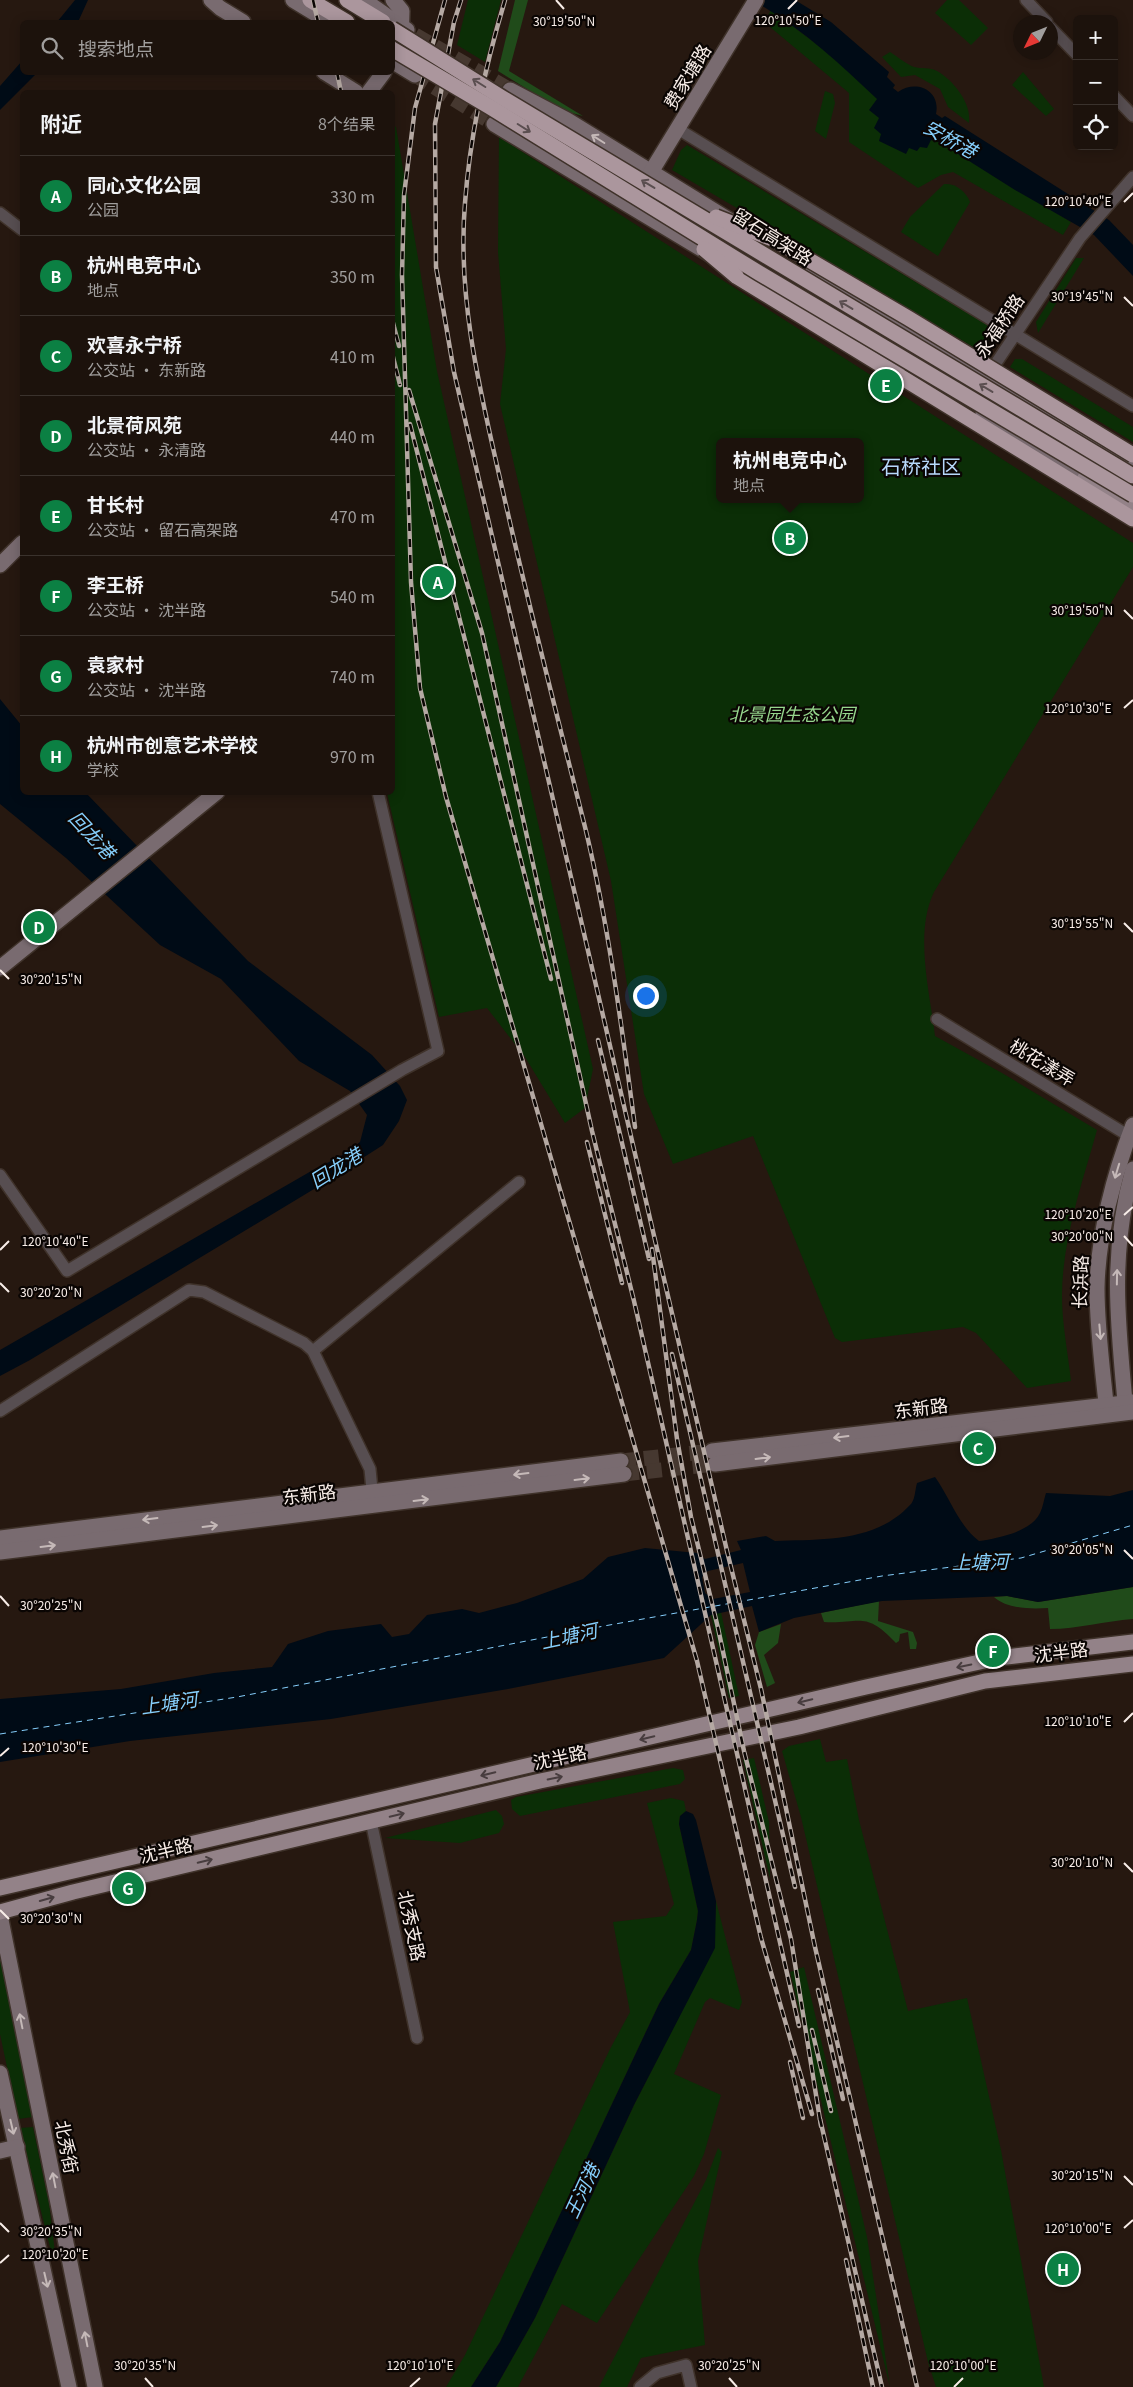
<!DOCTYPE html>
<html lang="zh">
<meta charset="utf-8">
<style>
:root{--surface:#1c120c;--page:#251b15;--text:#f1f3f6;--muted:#a09e9d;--line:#3a322d;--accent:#0b8043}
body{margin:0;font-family:Georgia,"Noto Sans SC",serif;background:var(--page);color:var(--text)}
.controls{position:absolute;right:15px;top:15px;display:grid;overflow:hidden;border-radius:8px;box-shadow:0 2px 12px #0003}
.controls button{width:45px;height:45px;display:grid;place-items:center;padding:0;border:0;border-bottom:1px solid var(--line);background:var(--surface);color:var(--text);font:25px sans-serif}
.compass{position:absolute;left:1013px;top:15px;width:45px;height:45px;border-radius:50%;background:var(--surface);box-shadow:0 2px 12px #0003;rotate:227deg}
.you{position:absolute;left:645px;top:995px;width:18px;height:18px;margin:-12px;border:4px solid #fff;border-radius:50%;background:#1a73e8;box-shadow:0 0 0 8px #1a73e833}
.badge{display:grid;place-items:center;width:32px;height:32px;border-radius:50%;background:var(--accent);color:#fff;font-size:16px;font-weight:700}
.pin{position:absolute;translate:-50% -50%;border:2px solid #fff;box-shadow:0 1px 5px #0006}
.popup{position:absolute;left:716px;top:438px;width:148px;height:65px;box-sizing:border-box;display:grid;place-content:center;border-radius:8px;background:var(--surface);filter:drop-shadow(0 1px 4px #0005);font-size:16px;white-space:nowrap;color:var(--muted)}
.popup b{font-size:19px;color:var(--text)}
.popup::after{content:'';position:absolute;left:50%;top:100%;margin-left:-10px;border:10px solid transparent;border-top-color:var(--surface)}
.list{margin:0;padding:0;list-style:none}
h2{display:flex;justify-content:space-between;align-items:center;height:65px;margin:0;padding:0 20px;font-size:21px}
h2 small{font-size:16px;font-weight:400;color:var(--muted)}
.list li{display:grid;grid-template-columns:32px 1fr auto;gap:15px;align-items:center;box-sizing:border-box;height:80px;padding:0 20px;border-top:1px solid var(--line)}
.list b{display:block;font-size:19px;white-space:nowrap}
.list p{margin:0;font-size:16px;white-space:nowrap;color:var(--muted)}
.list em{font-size:16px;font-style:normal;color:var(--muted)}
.icon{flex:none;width:28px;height:28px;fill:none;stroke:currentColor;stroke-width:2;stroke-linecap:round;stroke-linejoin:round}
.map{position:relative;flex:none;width:1133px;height:2387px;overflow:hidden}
.search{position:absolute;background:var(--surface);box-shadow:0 2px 12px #0003;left:20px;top:20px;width:375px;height:55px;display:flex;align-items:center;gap:12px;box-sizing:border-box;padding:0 18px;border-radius:8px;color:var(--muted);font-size:19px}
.panel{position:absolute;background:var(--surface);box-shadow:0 2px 12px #0003;left:20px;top:90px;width:375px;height:705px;border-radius:8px}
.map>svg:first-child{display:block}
.green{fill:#0b2e06;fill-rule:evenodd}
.forest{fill:#204b1a}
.water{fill:#000b16;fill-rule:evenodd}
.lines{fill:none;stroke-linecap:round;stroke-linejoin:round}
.ferry{stroke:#86cffc;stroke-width:1;stroke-dasharray:6 5;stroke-linecap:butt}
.secondary-tunnel{stroke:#463830;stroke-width:15;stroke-dasharray:15 8;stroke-linecap:butt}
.street-casing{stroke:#3f322a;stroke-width:14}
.secondary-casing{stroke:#3f322a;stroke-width:18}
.primary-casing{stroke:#3f322a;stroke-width:18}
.highway-casing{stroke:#3f322a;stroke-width:18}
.street{stroke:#574e51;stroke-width:11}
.secondary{stroke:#796b70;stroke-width:15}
.primary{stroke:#938288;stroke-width:15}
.highway{stroke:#ab969d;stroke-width:15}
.rail-casing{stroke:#b5a9a3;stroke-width:4.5}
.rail{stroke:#0a0503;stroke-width:2.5;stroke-dasharray:8;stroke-linecap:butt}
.highway-bridge-casing{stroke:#3f322a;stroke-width:18;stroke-linecap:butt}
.highway-bridge{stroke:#ab969d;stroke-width:15}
.oneway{stroke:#5a4e50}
.oneway2{stroke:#c5b9b8}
.oneway3{stroke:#483d3f}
.ticks{fill:none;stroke:#f8ede8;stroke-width:2}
.labels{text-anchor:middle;stroke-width:4.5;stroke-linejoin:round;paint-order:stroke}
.street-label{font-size:18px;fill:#f8ede8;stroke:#0a0503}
.park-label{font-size:18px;font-style:italic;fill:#96d78d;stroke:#0a0503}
.water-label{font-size:19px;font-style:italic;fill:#86cffc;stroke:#0a0503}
.quarter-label{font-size:20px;fill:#b6d8fa;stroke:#0a0503}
.ticks-label{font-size:12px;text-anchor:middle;fill:#f8ede8;stroke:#0a0503;stroke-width:4.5;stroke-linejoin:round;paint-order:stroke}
</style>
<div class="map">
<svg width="1133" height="2387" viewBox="0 0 1133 2387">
<rect width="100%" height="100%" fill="#261810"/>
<g class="green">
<polygon points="468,0 501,0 485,62 457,45"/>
<polygon points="947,0 959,0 988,28 971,45 935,13"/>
<polygon points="771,10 826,51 885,91 879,118 909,148 931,140 938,141 1071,222 1063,235 953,172 941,175 918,188 849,142 849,93 764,22"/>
<path d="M890,52C898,57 906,64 914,67C921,69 930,67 937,71C953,80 972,103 969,123L948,107L940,89L915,75L901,77L882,57Z"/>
<polygon points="1023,72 1054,109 1046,116 1012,85"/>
<polygon points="825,91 833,94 835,103 826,139 815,131"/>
<polygon points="393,125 396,127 437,371 593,1069 585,1108 565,1123 525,1057 487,1008 439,1017 387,793 392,792"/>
<path d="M499,137L1133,543V567L934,892C914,933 930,992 935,1036L1002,1073L1097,1130C1082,1184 1062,1240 1062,1296C1062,1324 1068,1353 1071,1381L1027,1388L976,1333L963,1327L842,1342L835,1338L753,1136L673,1164L644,1094L611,881L500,404L506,349L498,252ZM720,442H860V499H720Z"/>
<polygon points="687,145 986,324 991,330 990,338 984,349 975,348 672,170 681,150"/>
<path d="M944,184C955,183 966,191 970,202L938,256L901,232L910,217Z"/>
<polygon points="1076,258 1084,258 1038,333 1036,322"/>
<polygon points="1015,359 1022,359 1133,427 1133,442 1010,367"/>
<polygon points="721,1612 739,1696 729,1698 711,1615"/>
<polygon points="820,1739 826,1762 847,1759 859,1820 908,2011 967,1998 1001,2150 1044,2387 936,2387 928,2362 801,1817 782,1751 789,1746"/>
<polygon points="754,1758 769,1822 770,1879 743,1760"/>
<polygon points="673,1768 683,1770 685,1779 680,1784 520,1816 512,1809 511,1800 516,1797"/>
<polygon points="671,1798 684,1801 686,1811 680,1816 679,1824 698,1911 697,1920 691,1950 659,2004 500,2342 471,2387 446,2387 465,2355 610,2049 630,2012 613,1922 666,1916 674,1904 647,1803"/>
<polygon points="496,1810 502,1816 504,1824 499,1833 460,1843 385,1838"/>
<polygon points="716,1901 742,2002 739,2010 710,1998 705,2002 674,2074 721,2095 704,2154 694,2176 597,2323 562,2304 518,2387 496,2387 535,2318 634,2105 714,1948"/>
<polygon points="0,1958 33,2117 18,2119 0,2034"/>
<polygon points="804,1967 867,2237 890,2387 790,1972"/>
<polygon points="33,2127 49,2203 55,2253 53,2259 20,2128"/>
<polygon points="718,2148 722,2152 698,2261 705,2345 641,2358 627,2387 599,2387 706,2180"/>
</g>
<g class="forest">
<polygon points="515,0 528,0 509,71 583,116 561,110 498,71"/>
<path d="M1133,1587V1619C1105,1621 1078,1629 1050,1629L1048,1608C1031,1609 1007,1609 994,1597L1007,1596L1038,1602Z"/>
<path d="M879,1601L878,1621L913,1632L917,1643L916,1649H910L908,1632L900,1634L899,1641L896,1643C865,1610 861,1624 824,1622L821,1613Z"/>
<polygon points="781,1624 778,1643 764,1655 775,1683 767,1687 755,1645 759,1632"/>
</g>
<g class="water">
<polygon points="75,0 88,0 78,22 57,22"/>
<path d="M752,0H795L831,22L889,72L887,77L895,85L893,88L898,92C916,79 941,90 936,114L942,118L945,116L1109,220L1133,245V276L1094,235L1015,190L939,142L931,140L927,148L920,147L917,151L909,148L906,154L879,141L881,134L874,128L879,118L869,110L877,99C838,62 799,26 752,0Z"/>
<polygon points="22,61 22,72 37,73 0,110 0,86"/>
<polygon points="0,699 22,726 22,792 86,793 248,961 372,1055 400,1086 407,1100 399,1121 383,1145 319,1186 30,1360 0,1376 0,1350 313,1170 341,1156 360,1142 367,1115 350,1091 299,1061 221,979 160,945 66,858 0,804"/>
<path d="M935,1477C950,1498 959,1526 979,1541C998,1538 1031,1532 1040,1513C1043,1507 1044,1499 1046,1493L1110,1496L1133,1490V1587L1038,1602L1007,1596L882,1601L794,1618L759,1632L752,1606L711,1615L664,1658L508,1689L331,1719L130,1741L0,1762V1699L121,1689L214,1673L272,1667L288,1644L328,1631L381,1624L392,1637L409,1634L427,1615L462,1609L479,1613L517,1603L583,1579L608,1557L645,1548L697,1553L705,1559L741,1550L737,1541L766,1536L775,1541C821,1539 875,1543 910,1505C915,1501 915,1490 917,1483ZM743,1563L750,1592L713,1599L705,1593L702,1577L708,1571Z"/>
<polygon points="686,1811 693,1814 696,1820 716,1901 715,1948 634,2105 535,2318 496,2387 471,2387 500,2342 659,2004 691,1950 697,1920 698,1911 679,1824 680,1816"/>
</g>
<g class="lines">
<polyline class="ferry" points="0,1734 237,1697 604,1626 882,1576 1021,1558 1133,1525"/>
<g class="secondary-tunnel">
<polyline points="415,35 510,90"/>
<polyline points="415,75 494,124"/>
<polyline points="621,1461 712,1451"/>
<polyline points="624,1474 715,1464"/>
</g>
<g class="street-casing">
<g id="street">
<polyline points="1026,0 1047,22"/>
<polyline points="1050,27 1077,55"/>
<polyline points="1114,96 1133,116"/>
<polyline points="678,129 1133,406"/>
<polyline points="0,213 22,230"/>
<polyline points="988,375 1080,238 1133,177"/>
<polyline points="937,1019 1129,1136"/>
<polyline points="0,1175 67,1271 402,1070 438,1051 378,792"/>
<polyline points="313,1351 519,1182"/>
<polyline points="0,1411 189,1290 204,1292 304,1343 313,1351 370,1469 373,1500"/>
<polyline points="371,1821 417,2038"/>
<polyline points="640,2387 657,2373 686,2365 691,2387"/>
</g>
</g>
<g class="secondary-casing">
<g id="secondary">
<polyline points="211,0 220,8 243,22"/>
<polyline points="293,0 329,22"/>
<polyline points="364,0 407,30"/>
<polyline points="392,61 401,43 402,11 393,0"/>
<polyline points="392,61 415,75"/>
<polyline points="324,72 356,92"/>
<polyline points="510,90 567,120 729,220"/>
<polyline points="369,92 384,72"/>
<polyline points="494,124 713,256"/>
<polyline points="651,172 756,0"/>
<polyline points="813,271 1133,464"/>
<polyline points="794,303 899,365"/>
<polyline points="983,414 1085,478"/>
<polyline points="0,565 22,543"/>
<polyline points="0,968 217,792"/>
<path d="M1126,1412C1118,1326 1109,1254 1133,1169"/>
<path d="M1107,1413C1103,1372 1097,1330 1097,1288C1098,1235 1114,1174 1133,1125"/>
<polyline points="712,1451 1133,1402"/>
<polyline points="715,1464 1133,1412"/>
<polyline points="0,1538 621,1461"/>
<polyline points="0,1552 624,1474"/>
<polyline points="0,1915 95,2387"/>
<polyline points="0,2073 69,2387"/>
<polyline points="0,2151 17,2147"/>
</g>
</g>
<g class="primary-casing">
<g id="primary">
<polyline points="1085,478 1133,507"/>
<polyline points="0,1888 866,1687 998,1658 1133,1642"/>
<polyline points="0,1912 73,1892 540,1781 799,1727 985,1681 1133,1664"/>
</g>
</g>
<g class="highway-casing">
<g id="highway">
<polyline points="310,0 347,22"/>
<polyline points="347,0 383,22"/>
<polyline points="736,276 1133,519"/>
</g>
</g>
<use href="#street" class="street"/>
<use href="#secondary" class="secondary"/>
<use href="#primary" class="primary"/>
<use href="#highway" class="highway"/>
<g class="rail-casing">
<g id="rail">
<polyline points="313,0 318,22"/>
<polyline points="445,0 415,108 404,195 402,275 411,582 420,688 446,797 697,1661 761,1938 812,2114"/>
<polyline points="461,0 454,22 435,124 436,267 454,372 727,1551 761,1689 815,1947 917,2387"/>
<path d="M505,0C485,67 470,134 465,203C457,298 480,391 501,483C527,600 557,715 586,831C609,928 622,1029 635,1127"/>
<polyline points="337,72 341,92"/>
<polyline points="392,319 399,346"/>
<polyline points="392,353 400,385"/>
<polyline points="409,390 482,633 592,1131 634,1301 799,2026"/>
<polyline points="410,424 551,979"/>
<polyline points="598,1040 649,1259"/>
<polyline points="587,1142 622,1283"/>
<polyline points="652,1249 677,1439 691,1517 718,1628 744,1751 791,1939 821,2126"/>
<polyline points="672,1354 795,1887"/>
<polyline points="818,1990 843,2099"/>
<polyline points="812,2030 831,2111"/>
<polyline points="790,2062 803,2118"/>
<polyline points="820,2119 882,2387"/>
<polyline points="846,2260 873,2387"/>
</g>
</g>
<use href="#rail" class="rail"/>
<g class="highway-bridge-casing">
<g id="highway-bridge">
<polyline points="392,29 501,97 1133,476"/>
<polyline points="392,49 490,107 759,273 1133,495"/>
<polyline points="716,217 775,240 908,318 1133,455"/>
<polyline points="704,249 736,276"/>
</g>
</g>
<use href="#highway-bridge" class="highway-bridge"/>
</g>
<defs><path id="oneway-shaft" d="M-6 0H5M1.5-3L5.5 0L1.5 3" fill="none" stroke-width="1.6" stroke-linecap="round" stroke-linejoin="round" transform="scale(1.25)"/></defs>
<g class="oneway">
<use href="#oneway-shaft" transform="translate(479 83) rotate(-148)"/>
<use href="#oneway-shaft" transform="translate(524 128) rotate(32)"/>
<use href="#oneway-shaft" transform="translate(648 184) rotate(-149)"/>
<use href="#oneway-shaft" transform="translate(846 305) rotate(-149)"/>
<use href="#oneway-shaft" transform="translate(986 388) rotate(-149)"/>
</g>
<g class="oneway2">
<use href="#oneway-shaft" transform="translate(598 139) rotate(-148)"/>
<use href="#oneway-shaft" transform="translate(1117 1171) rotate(107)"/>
<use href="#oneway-shaft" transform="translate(1117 1277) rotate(-89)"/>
<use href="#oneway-shaft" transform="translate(1100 1332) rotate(85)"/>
<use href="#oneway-shaft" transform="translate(841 1437) rotate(173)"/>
<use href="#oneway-shaft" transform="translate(763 1458) rotate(-7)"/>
<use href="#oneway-shaft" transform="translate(521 1474) rotate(173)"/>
<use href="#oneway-shaft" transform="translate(582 1479) rotate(-7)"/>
<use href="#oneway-shaft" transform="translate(421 1500) rotate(-7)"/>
<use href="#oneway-shaft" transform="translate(150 1519) rotate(173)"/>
<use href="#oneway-shaft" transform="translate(210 1526) rotate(-7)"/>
<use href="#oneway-shaft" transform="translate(48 1546) rotate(-7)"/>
<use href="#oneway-shaft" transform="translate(21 2021) rotate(-101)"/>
<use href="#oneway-shaft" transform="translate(12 2127) rotate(77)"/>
<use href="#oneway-shaft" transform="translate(54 2180) rotate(-101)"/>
<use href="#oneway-shaft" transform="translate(46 2280) rotate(77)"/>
<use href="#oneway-shaft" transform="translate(86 2339) rotate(-101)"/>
</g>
<g class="oneway3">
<use href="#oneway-shaft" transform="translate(964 1666) rotate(168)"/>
<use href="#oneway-shaft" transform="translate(805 1701) rotate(167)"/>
<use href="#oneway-shaft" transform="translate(647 1738) rotate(167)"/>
<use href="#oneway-shaft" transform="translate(488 1774) rotate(167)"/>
<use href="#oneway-shaft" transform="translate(555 1778) rotate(-12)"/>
<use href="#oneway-shaft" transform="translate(397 1815) rotate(-13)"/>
<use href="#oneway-shaft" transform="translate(205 1861) rotate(-13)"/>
<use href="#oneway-shaft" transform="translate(47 1899) rotate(-16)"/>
</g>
<path class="ticks" d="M556,0L564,9M788,9L797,0M1124,202L1133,193M1124,297L1133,306M1124,610L1133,619M1124,708L1133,700M1124,923L1133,932M0,970L9,979M1124,1215L1133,1207M1124,1236L1133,1246M0,1250L9,1241M0,1283L9,1292M1124,1550L1133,1559M0,1596L9,1606M1124,1722L1133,1713M0,1756L9,1748M1124,1863L1133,1872M0,1910L9,1919M1124,2176L1133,2185M0,2223L9,2232M1124,2228L1133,2220M0,2263L9,2255M145,2378L153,2387M729,2378L737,2387M410,2387L420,2378M954,2387L963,2378"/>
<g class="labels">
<g class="street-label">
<text transform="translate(688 77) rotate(-59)" y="6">费家塘路</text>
<text transform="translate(772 237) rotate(32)" y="6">留石高架路</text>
<text transform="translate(1000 326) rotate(-56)" y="6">永福桥路</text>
<text transform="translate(1042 1063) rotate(31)" y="6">桃花漾弄</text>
<text transform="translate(1081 1282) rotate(-88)" y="6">长浜路</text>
<text transform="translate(921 1409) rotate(-7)" y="6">东新路</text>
<text transform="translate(309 1495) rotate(-7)" y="6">东新路</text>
<text transform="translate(1061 1653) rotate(-7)" y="6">沈半路</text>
<text transform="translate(560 1758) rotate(-12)" y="6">沈半路</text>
<text transform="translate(166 1851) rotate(-13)" y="6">沈半路</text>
<text transform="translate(411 1926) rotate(78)" y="6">北秀支路</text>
<text transform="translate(66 2147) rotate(79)" y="6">北秀街</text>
</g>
<g class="park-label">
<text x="792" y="721">北景园生态公园</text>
</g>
<g class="water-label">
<text transform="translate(950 139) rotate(29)" y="7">安桥港</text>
<text transform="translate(92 835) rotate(47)" y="7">回龙港</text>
<text transform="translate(336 1168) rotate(-32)" y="7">回龙港</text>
<text transform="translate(980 1562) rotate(-1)" y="7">上塘河</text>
<text transform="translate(569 1636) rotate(-12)" y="7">上塘河</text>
<text transform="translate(169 1703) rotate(-8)" y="7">上塘河</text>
<text transform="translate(582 2191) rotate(-65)" y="7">王河港</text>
</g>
<g class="quarter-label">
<text x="921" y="474">石桥社区</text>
</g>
</g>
<g class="ticks-label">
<text x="788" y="25">120°10'50"E</text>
<text x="564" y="26">30°19'50"N</text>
<text x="1078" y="206">120°10'40"E</text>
<text x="1082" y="301">30°19'45"N</text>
<text x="1082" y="615">30°19'50"N</text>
<text x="1078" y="713">120°10'30"E</text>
<text x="1082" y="928">30°19'55"N</text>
<text x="51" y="984">30°20'15"N</text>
<text x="1078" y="1219">120°10'20"E</text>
<text x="1082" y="1241">30°20'00"N</text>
<text x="55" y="1246">120°10'40"E</text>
<text x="51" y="1297">30°20'20"N</text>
<text x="1082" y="1554">30°20'05"N</text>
<text x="51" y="1610">30°20'25"N</text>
<text x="1078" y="1726">120°10'10"E</text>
<text x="55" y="1752">120°10'30"E</text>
<text x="1082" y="1867">30°20'10"N</text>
<text x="51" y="1923">30°20'30"N</text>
<text x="1082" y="2180">30°20'15"N</text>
<text x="1078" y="2233">120°10'00"E</text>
<text x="51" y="2236">30°20'35"N</text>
<text x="55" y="2259">120°10'20"E</text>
<text x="145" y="2370">30°20'35"N</text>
<text x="729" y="2370">30°20'25"N</text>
<text x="420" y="2370">120°10'10"E</text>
<text x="963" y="2370">120°10'00"E</text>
</g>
</svg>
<div class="controls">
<button>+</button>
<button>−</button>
<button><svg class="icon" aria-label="locate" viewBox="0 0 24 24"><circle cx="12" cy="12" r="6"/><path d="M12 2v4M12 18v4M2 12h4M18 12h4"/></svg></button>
</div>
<svg class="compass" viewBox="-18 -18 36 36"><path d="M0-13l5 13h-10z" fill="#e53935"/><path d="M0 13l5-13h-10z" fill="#a09e9d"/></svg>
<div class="you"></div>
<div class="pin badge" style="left:438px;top:582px">A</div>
<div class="pin badge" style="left:790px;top:538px">B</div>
<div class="popup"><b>杭州电竞中心</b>地点</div>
<div class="pin badge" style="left:978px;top:1448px">C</div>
<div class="pin badge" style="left:39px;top:927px">D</div>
<div class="pin badge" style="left:886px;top:385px">E</div>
<div class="pin badge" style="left:993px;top:1651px">F</div>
<div class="pin badge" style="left:128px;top:1888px">G</div>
<div class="pin badge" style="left:1063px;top:2269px">H</div>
<div class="search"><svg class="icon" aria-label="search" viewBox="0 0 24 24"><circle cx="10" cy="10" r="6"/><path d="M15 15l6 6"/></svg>搜索地点</div>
<section class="panel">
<h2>附近<small>8个结果</small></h2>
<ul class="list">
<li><span class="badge">A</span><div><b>同心文化公园</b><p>公园</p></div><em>330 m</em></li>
<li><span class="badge">B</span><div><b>杭州电竞中心</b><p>地点</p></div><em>350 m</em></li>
<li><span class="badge">C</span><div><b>欢喜永宁桥</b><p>公交站 · 东新路</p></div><em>410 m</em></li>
<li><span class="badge">D</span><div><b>北景荷风苑</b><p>公交站 · 永清路</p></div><em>440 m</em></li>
<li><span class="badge">E</span><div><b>甘长村</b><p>公交站 · 留石高架路</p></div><em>470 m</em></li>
<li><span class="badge">F</span><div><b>李王桥</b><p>公交站 · 沈半路</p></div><em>540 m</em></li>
<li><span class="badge">G</span><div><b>袁家村</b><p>公交站 · 沈半路</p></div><em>740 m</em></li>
<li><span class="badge">H</span><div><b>杭州市创意艺术学校</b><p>学校</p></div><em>970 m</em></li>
</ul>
</section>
</div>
